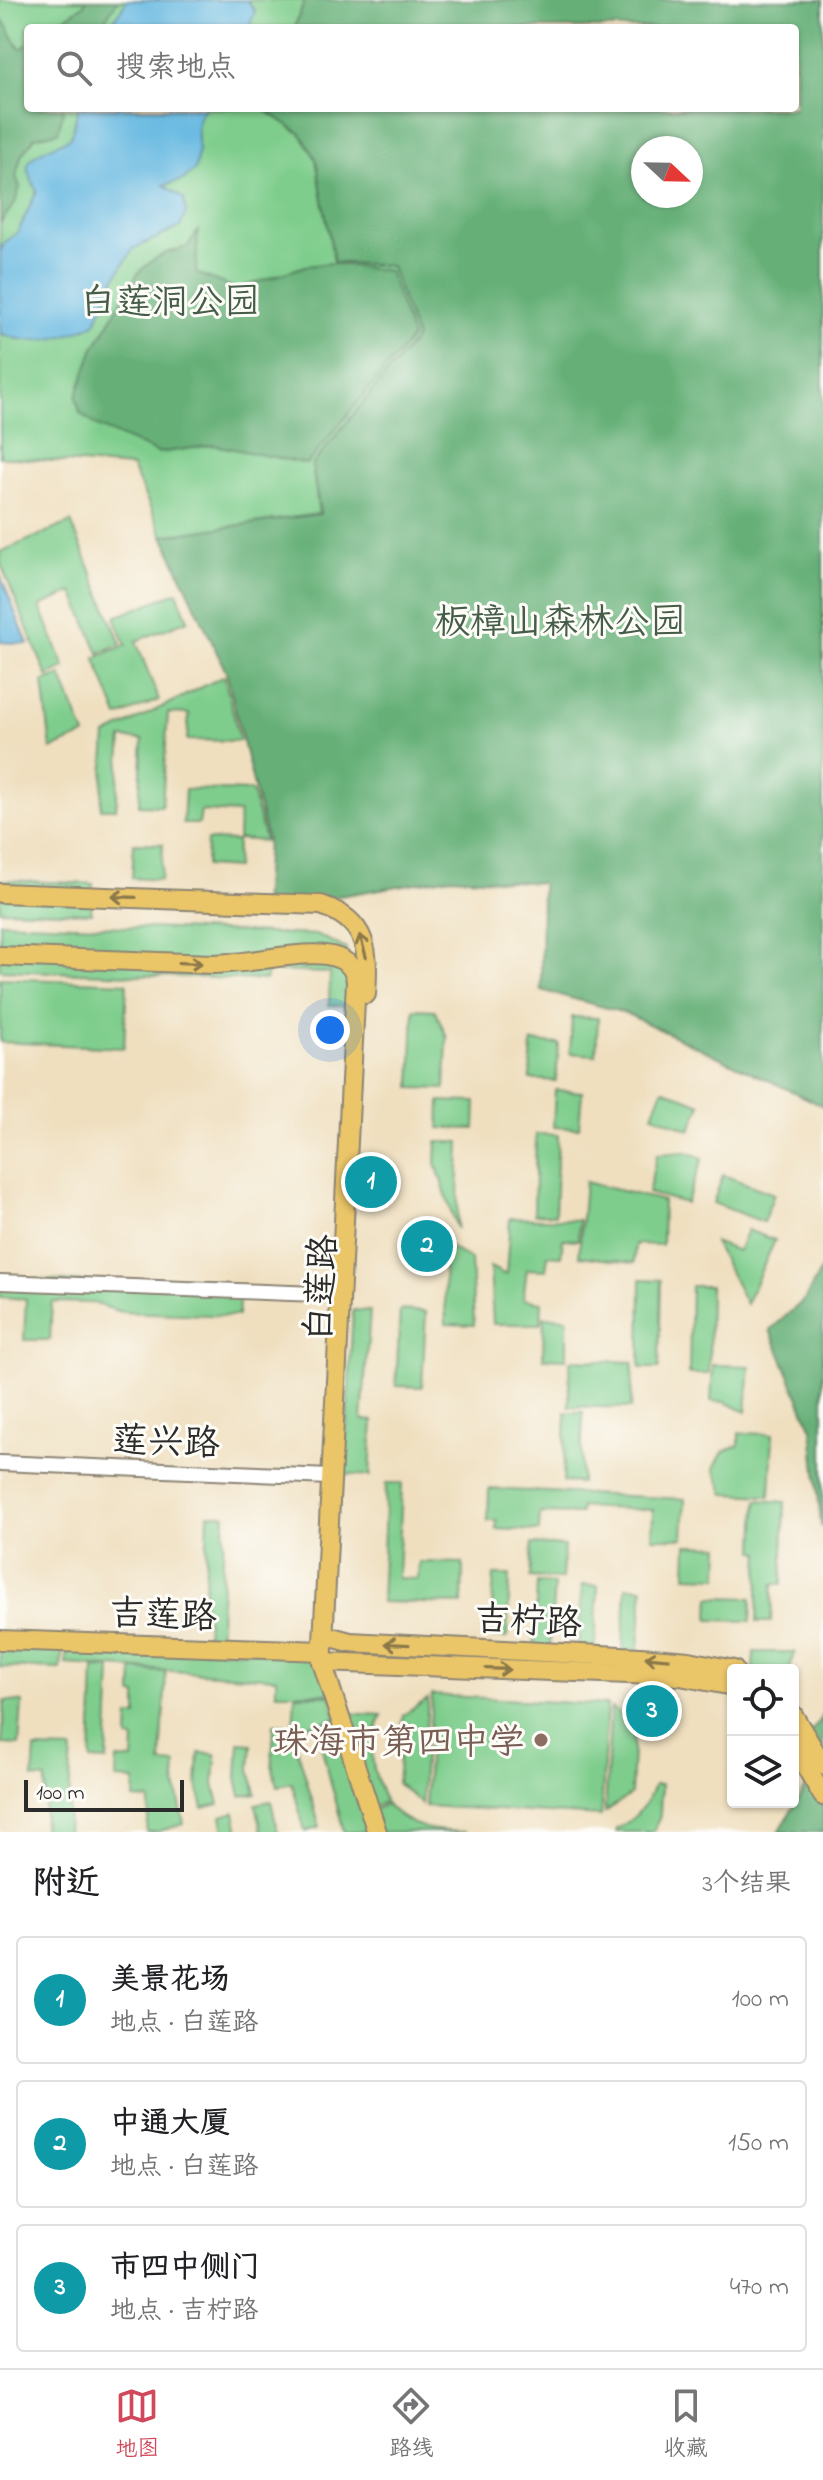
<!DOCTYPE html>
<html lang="zh">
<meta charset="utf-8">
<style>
:root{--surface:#fff;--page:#f2f2f2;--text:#202124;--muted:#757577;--line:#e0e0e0;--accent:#d1495b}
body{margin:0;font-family:"Indie Flower","LXGW WenKai TC",sans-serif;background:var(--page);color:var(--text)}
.controls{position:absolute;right:24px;bottom:24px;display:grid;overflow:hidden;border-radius:8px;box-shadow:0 2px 6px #0004}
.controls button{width:72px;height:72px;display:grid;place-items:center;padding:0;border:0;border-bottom:2px solid var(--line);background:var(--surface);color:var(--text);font:40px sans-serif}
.compass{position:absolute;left:631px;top:136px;width:72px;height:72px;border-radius:50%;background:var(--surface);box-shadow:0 2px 6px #0004;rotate:112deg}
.scale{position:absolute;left:24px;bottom:20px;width:160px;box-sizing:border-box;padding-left:8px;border:4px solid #2b2b2b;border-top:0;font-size:22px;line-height:28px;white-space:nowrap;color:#2b2b2b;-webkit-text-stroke:6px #fdfcf7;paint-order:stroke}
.you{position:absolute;left:330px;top:1030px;width:28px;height:28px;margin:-20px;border:6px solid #fff;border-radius:50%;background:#1a73e8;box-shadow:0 0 0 12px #1a73e833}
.badge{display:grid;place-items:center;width:52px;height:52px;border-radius:50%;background:var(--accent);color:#fff;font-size:26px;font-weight:700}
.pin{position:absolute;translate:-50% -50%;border:4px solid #fff;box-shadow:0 2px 8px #0006}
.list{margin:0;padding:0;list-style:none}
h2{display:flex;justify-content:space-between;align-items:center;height:104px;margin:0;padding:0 32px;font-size:34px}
h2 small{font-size:26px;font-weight:400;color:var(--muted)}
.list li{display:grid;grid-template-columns:52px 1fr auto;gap:24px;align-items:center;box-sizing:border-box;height:128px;margin:0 16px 16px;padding:0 16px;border:2px solid var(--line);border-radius:8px}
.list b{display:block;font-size:30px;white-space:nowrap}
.list p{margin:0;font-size:26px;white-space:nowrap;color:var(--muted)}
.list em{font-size:26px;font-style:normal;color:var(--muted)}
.icon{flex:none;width:44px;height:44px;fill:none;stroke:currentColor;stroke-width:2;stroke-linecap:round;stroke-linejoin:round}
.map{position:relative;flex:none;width:823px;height:1832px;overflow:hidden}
.search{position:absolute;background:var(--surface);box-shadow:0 2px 6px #0004;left:24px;right:24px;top:24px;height:88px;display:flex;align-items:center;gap:20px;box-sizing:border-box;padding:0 28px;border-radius:8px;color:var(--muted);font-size:30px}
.sheet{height:536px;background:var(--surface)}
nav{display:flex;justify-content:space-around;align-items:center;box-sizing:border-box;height:112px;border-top:2px solid var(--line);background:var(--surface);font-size:22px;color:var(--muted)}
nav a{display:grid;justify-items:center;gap:4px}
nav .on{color:var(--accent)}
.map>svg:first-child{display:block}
.green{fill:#7ecd8c;stroke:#547c5c;stroke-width:2}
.forest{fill:#66b078;stroke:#486e52;stroke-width:2;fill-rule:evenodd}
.water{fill:#65b8e1;stroke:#487286;stroke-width:2}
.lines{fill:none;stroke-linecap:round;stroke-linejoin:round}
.minor-casing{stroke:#8d8575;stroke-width:18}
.major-casing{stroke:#8d8575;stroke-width:22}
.minor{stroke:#fff;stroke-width:14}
.major{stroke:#ebc669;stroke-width:18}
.oneway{stroke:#8b784a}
.education-dot{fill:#8d6e63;stroke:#fdfcf7;stroke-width:3}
.labels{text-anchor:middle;stroke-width:6;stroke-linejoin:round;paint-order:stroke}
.park-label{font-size:36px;fill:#445c48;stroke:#fdfcf7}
.street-label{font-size:36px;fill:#2b2b2b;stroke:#fdfcf7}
.education-label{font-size:36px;fill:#785e54;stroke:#fdfcf7;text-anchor:end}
</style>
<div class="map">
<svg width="823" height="1832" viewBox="0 0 823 1832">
<rect width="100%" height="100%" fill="#fdfcf7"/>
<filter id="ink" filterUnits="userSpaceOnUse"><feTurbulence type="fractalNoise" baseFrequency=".0125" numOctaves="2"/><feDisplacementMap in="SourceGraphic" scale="16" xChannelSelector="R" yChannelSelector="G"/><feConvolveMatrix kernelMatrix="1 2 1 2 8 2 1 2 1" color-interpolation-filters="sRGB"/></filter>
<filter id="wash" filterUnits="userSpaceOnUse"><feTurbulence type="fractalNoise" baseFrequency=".006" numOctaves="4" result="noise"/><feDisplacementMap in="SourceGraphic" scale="32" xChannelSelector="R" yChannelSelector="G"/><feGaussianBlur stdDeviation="1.8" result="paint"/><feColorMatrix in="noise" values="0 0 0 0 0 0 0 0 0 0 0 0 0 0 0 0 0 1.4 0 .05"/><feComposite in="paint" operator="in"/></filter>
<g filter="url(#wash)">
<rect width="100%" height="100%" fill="#efdfbf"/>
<g class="green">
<polygon points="0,0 305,0 294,28 28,28 28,108 262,108 301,134 316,159 334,262 391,266 416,338 312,465 319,514 163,536 132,467 0,457"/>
<polygon points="71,522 121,644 99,653 73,592 40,606 65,668 47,676 0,562 0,552"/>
<polygon points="177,592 188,620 136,641 159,700 118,717 95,658 126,645 115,617"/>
<polygon points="61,675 85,735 51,749 43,682"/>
<polygon points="224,676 240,741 187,740 189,714 168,713 162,806 139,805 143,740 122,738 116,809 101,809 106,735"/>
<polygon points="185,789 252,791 265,841 238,839 239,813 201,811 199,824 183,824"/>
<polygon points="207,840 237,841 236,868 206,866"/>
<polygon points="134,843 163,844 161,880 132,878"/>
<polygon points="0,880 93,884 91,913 0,910"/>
<polygon points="0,922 318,935 346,949 354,977 352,1006 329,1005 330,973 267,971 266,980 0,970"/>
<polygon points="0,978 127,983 124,1048 0,1042"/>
<polygon points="414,1009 435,1010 447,1037 445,1089 411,1088"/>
<polygon points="572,1017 598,1018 596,1055 570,1053"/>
<polygon points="532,1042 559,1044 556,1081 530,1079"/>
<polygon points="663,1089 701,1104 690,1130 653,1115"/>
<polygon points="555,1090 582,1092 579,1128 553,1127"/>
<polygon points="440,1101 476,1102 475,1129 439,1128"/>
<polygon points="536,1134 558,1135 555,1215 534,1214"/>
<polygon points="437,1142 460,1142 457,1229 436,1164"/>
<polygon points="687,1152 703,1158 686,1203 648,1193 657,1154"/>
<polygon points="723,1175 774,1194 763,1222 713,1203"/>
<polygon points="585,1182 663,1201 662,1245 635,1244 634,1263 579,1256"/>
<polygon points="510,1218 579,1220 578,1240 563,1239 561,1256 548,1255 546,1270 527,1269 523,1299 542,1302 541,1324 493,1324 490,1267 506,1275"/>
<polygon points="747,1230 775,1240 746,1304 714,1242 738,1251"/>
<polygon points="443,1244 471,1259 474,1325 446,1324"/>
<polygon points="0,1278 240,1289 238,1316 121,1312 93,1303 52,1302 50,1340 24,1340 26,1299 0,1297"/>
<polygon points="641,1279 661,1280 659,1368 640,1368"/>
<polygon points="691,1286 710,1286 709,1374 689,1374"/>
<polygon points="353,1310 370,1311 362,1420 373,1421 370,1476 344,1474"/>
<polygon points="400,1310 426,1312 422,1387 396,1386"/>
<polygon points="544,1317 567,1318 567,1359 543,1358"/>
<polygon points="570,1360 633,1362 631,1408 569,1406"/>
<polygon points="713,1365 750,1366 746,1412 725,1402 711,1401"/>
<polygon points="566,1412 583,1412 581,1483 563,1482"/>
<polygon points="739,1433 773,1434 770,1496 725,1494 714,1468 723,1452 739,1445"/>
<polygon points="386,1483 402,1483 398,1578 418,1579 419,1562 463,1563 462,1604 381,1602"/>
<polygon points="489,1489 685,1499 683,1538 652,1538 653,1510 581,1507 580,1514 540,1513 539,1531 496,1529 497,1521 488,1521"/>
<polygon points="757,1500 785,1502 782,1584 773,1584 771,1622 757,1622 760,1552 755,1551"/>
<polygon points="208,1514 225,1515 219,1645 206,1644 207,1612 204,1611"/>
<polygon points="532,1544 564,1546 562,1579 530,1577"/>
<polygon points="687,1545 720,1546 719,1577 686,1576"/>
<polygon points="494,1575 510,1575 507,1638 490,1637"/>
<polygon points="537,1583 554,1584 550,1647 534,1646"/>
<polygon points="582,1585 598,1586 595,1649 578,1648"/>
<polygon points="626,1587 643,1588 639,1650 623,1649"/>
<polygon points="710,1597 752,1598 751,1621 709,1620"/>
<polygon points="0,1642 63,1644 61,1669 0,1667"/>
<polygon points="67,1646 321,1653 331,1693 276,1693 276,1678 66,1664"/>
<polygon points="754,1652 795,1652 789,1670 753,1670"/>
<polygon points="94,1668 111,1669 107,1761 91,1760"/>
<polygon points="133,1670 166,1672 161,1763 176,1764 175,1780 184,1824 156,1832 147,1832 150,1800 134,1799 135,1780 116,1779 117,1759 133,1760 134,1739 128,1738 129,1716 137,1716 137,1695 132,1694"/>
<polygon points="295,1695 331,1695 337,1718 292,1730 320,1827 305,1832 292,1783 277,1786 272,1764 274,1724 290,1725 293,1728"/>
<polygon points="432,1695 607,1705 601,1816 425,1806"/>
<polygon points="428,1699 421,1804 397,1783 403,1715"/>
<polygon points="5,1701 22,1702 19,1745 2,1744"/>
<polygon points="611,1707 634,1726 631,1794 605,1812"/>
<path d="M342,1713L382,1715C366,1751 372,1768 385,1802L372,1807Z"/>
<polygon points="338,1720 373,1832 344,1832 316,1726"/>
<polygon points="239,1743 252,1744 250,1769 256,1793 241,1796 237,1777"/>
<polygon points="35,1749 72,1750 67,1832 43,1832 46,1779 33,1778"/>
<polygon points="199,1753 216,1754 214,1784 219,1804 203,1808 197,1784"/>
<path d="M654,1785H661L660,1816L653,1832H616V1829C635,1820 647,1805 654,1785Z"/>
<polygon points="271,1801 278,1832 262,1832 256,1804"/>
<path d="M386,1804C412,1830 433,1831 467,1832H380L373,1810Z"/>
<polygon points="235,1812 239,1832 224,1832 221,1816"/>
</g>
<g class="forest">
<polygon points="87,0 118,0 99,28 51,28 82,6"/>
<path d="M305,0H823V1106L625,1013L541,990L542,883L451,877L263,909L267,840L226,672L163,536L320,514L312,465L416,338L391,266L334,262L316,159L301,134L262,108H795V28H294ZM643,148H691V196H643Z"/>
<polygon points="0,15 20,49 28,44 28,108 64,108 58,132 35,137 21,156 16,176 20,187 15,203 0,223"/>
<polygon points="198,231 196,273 237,289 305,266 332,263 389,271 412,337 307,464 214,445 158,453 97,426 80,413 76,397 94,348 138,273 152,261 166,253 187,247"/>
<polygon points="823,1266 823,1527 821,1526 812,1429 770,1330 805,1299"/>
<polygon points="823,1712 823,1832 779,1832 811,1777 796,1750 819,1722"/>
</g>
<g class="water">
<polygon points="127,0 247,0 255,11 249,28 109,28"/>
<path d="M78,108H205C193,121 199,133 198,149C198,156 196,163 195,170L183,180L164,185L184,199L186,213L180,227L133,249L115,278L95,324C63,338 34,348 0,333V252L4,243L18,232L37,191C34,184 27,174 28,166C30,151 60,145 71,137Z"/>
<polygon points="0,575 28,644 0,642"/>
</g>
</g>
<g filter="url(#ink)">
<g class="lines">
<g class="minor-casing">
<g id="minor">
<polyline points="0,1282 342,1295"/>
<polyline points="0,1463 330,1477"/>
</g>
</g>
<g class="major-casing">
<g id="major">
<path d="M0,893L321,905C368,921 369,951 366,994"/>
<path d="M0,956L213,964C226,963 238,963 251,961C278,958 352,939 356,981L322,1662L377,1832"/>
<polyline points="335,1638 350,1642 640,1657 689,1661 734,1670"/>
<polyline points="0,1640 323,1651"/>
<polyline points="322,1662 680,1676 733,1686"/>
<polyline points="793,1715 823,1765"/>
<polyline points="793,1745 823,1796"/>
</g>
</g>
<use href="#minor" class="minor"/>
<use href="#major" class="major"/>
</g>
<defs><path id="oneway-shaft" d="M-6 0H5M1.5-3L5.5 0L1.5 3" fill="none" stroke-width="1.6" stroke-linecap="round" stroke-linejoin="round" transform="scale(2)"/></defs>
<g class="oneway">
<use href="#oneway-shaft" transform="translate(124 897) rotate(-178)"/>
<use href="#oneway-shaft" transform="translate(363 946) rotate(-106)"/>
<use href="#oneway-shaft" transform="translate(190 963) rotate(2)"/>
<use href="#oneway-shaft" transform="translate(397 1644) rotate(-177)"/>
<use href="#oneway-shaft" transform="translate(657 1658) rotate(-175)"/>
<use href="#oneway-shaft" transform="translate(498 1669) rotate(2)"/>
</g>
</g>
<circle class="education-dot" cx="541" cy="1740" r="8"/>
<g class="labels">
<g class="park-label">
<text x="170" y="313">白莲洞公园</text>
<text x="560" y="633">板樟山森林公园</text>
</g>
<g class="street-label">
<text transform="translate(319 1288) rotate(-87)" y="13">白莲路</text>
<text transform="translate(166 1440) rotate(2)" y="13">莲兴路</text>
<text transform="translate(163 1613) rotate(2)" y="13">吉莲路</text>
<text transform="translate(528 1619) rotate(3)" y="13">吉柠路</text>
</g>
<g class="education-label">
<text x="525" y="1753">珠海市第四中学</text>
</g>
</g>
</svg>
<div class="controls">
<button><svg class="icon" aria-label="locate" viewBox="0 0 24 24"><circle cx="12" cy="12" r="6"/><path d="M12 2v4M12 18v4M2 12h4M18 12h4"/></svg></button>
<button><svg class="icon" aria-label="layers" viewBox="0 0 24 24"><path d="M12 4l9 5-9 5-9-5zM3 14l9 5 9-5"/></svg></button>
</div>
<svg class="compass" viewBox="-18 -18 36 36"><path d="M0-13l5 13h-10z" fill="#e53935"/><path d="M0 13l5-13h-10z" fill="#757577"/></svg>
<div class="scale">100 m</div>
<div class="you"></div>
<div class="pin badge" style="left:371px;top:1182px;background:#0f9aa8">1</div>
<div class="pin badge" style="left:427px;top:1246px;background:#0f9aa8">2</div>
<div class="pin badge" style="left:652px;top:1711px;background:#0f9aa8">3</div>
<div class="search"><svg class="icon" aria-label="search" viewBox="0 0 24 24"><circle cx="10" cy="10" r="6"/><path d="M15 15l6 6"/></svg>搜索地点</div>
</div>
<section class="sheet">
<h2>附近<small>3个结果</small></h2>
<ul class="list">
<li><span class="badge" style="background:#0f9aa8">1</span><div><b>美景花场</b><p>地点 · 白莲路</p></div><em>100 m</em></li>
<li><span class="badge" style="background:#0f9aa8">2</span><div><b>中通大厦</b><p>地点 · 白莲路</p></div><em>150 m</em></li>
<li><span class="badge" style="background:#0f9aa8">3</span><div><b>市四中侧门</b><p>地点 · 吉柠路</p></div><em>470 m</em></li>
</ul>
</section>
<nav>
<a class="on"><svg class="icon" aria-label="map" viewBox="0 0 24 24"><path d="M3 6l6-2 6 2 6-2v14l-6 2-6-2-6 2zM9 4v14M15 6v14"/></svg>地图</a>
<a><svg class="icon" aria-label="directions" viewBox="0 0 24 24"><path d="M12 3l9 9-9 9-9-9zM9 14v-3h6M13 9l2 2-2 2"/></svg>路线</a>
<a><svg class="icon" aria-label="saved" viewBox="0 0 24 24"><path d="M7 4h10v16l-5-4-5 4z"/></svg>收藏</a>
</nav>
